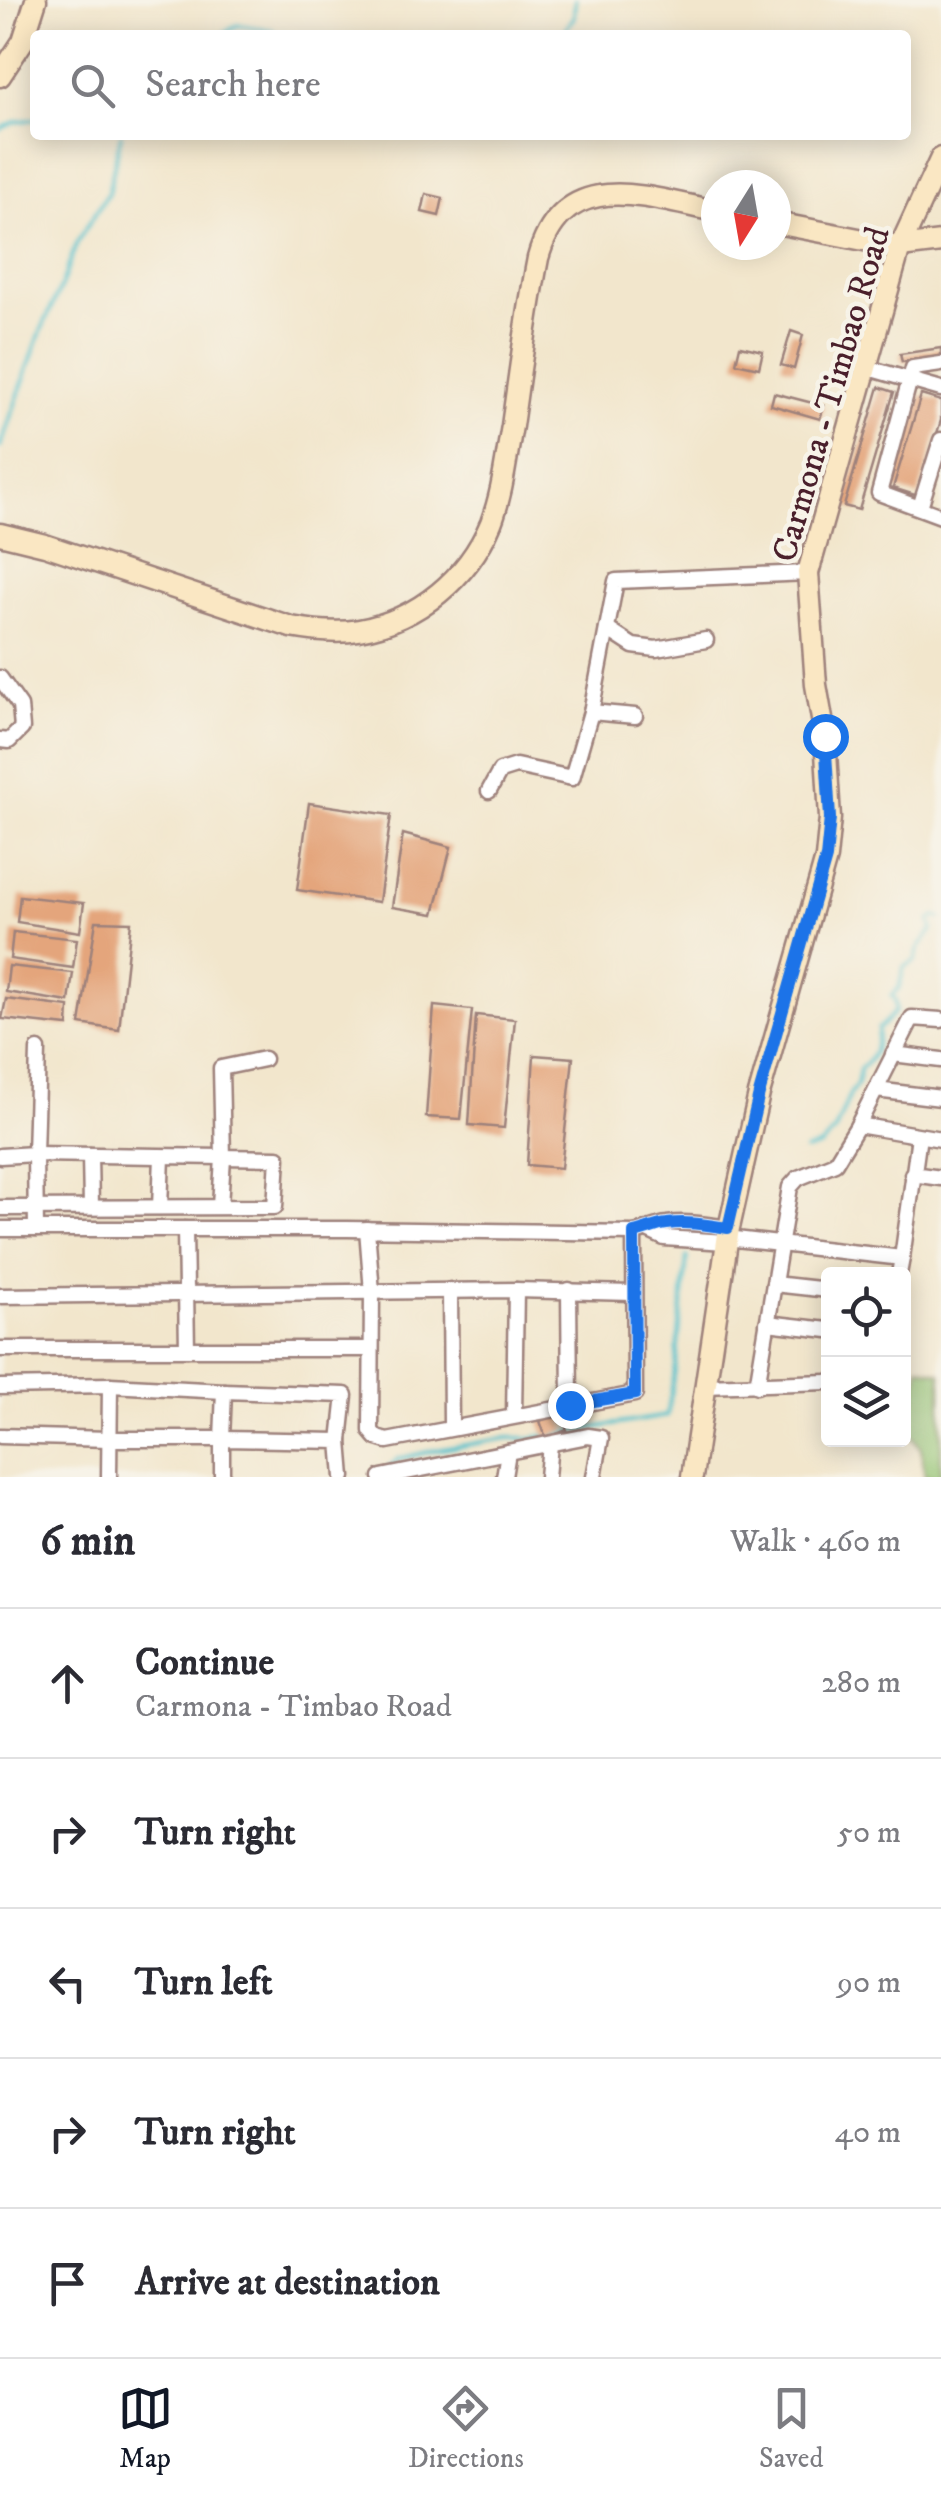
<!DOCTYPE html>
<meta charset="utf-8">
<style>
:root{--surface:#fff;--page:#f2f2f3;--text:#2b2b33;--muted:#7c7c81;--line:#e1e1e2;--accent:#111827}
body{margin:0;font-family:"IM FELL DW Pica",serif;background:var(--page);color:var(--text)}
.controls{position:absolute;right:30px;bottom:30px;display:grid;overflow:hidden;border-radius:10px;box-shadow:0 5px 25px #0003}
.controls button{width:90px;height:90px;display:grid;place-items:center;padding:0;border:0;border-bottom:2px solid var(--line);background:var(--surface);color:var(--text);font:50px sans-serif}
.compass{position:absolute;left:701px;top:170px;width:90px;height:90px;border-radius:50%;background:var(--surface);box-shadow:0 5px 25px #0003;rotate:191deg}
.stop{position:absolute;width:30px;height:30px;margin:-22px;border:8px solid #1a73e8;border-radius:50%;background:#fff}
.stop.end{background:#1a73e8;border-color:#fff;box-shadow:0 2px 10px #0008}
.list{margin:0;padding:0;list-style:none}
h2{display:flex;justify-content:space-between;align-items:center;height:130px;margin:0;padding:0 40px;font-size:42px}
h2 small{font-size:32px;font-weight:400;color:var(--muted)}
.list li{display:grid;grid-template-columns:65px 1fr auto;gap:30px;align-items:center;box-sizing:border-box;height:150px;padding:0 40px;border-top:2px solid var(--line)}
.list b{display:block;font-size:38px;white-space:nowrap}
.list p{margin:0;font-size:32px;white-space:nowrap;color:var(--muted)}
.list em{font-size:32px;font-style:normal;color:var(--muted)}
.icon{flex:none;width:55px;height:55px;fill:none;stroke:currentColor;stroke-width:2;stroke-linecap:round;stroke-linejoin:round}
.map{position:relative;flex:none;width:941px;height:1477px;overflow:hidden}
.search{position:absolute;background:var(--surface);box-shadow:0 5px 25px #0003;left:30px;right:30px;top:30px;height:110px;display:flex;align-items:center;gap:25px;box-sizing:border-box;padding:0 35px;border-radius:10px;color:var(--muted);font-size:38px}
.sheet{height:880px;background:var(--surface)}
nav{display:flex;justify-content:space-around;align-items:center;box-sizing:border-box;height:140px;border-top:2px solid var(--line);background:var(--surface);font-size:28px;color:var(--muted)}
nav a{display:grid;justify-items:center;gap:5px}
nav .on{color:var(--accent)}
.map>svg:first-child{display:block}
.green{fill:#92c271;stroke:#6e704e;stroke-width:2.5}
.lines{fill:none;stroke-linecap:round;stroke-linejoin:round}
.stream{stroke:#56c3ce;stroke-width:4}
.building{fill:#e4a57c}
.minor-casing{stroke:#9e827c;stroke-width:19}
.secondary-casing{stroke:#9e827c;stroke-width:25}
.minor{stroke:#fff;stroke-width:14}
.secondary{stroke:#fae7c3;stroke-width:20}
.route{stroke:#1a73e8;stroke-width:12}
.labels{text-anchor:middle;stroke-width:9;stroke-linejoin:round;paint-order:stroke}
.street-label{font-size:35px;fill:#4a1f2b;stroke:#f7f3e8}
</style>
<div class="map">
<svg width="941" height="1477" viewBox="0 0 941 1477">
<rect width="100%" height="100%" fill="#f7f3e8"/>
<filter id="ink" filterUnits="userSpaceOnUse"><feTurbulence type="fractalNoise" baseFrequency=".01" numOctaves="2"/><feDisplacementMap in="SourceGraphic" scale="20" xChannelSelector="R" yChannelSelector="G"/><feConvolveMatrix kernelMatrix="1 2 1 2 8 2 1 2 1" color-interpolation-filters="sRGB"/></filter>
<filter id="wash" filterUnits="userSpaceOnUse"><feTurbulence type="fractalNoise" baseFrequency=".0048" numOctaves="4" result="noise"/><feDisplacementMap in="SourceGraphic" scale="40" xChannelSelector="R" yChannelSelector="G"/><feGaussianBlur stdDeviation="2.25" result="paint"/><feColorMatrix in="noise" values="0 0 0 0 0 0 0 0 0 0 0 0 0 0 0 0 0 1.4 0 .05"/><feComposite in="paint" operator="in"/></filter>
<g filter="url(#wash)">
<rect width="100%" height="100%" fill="#f2e6cc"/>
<polygon class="green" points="919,1367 941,1373 941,1477 925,1477 921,1449 904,1423 904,1407 915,1398"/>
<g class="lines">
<g class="stream">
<polyline points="221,35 238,25 272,30 277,35"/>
<polyline points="562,35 574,17 575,0"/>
<polyline points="0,129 15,122 35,119"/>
<polyline points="0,447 41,331 62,284 77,242 108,193 121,135"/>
<path d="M805,1151L821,1146L835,1131L850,1094L857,1085L860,1069C873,1059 878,1045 878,1029L896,1011L895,999L891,996L899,988L904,967L915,961L919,948L933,929L930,921L935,917L941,918"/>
<polyline points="386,1470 398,1459 436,1450 507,1438 532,1438 667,1416 676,1364 687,1257"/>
</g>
</g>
<g id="blocks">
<g class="building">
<polygon points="426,194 443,198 439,216 422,212"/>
<polygon points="791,331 803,335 794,369 781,365"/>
<polygon points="740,346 763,351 759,368 736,363"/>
<polygon points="941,348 941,356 902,362 900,354"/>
<polygon points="879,387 894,392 859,510 844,506"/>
<polygon points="774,393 824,406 820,419 771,405"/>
<polygon points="921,395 941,401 941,420 918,496 893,488"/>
<polygon points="309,803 391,815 379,902 297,890"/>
<polygon points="403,834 451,847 434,914 392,907"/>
<polygon points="20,896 84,903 80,932 17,922"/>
<polygon points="96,921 131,922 119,1030 80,1024"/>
<polygon points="13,932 77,939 73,968 10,959"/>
<polygon points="9,966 73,973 69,1002 6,992"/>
<polygon points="6,999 69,1007 68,1026 2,1019"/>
<polygon points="434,1006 472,1010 461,1119 426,1117"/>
<polygon points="476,1015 515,1019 504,1128 469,1125"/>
<polygon points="534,1055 573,1058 561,1168 527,1165"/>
<polygon points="560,1413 567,1430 546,1438 540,1421"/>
</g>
</g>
</g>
<g filter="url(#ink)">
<use href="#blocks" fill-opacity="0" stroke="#9e827c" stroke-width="2.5"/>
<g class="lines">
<g class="minor-casing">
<g id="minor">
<polyline points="941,364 913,368 879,493 941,516"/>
<polyline points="865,367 941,389"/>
<polyline points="920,507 941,440"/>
<polyline points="607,629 633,646 656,649 706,640"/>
<polyline points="0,678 20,706 22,728 9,741 0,740"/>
<polyline points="591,712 635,716"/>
<polyline points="489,791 500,771 516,766 572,778 591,712 616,581 808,573"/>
<polyline points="893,1054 941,1060"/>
<polyline points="876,1090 941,1098"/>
<polyline points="858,1125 941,1139"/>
<polyline points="90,1155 91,1207"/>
<polyline points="0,1156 35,1154 278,1158 275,1207 0,1208"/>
<polyline points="912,1174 941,1178"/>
<polyline points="220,1206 223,1158 221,1068 264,1059"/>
<polyline points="160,1207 162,1157"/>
<path d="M0,1229H347L634,1233C645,1231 656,1225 667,1224C688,1221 708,1225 729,1228"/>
<polyline points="36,1229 35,1154 38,1050"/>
<polyline points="185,1229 187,1349"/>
<polyline points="367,1229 372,1292 371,1431 377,1438 387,1441 635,1394 634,1233"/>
<polyline points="649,1231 664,1238 726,1242"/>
<polyline points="727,1238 902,1258 899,1274"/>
<polyline points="902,1258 919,1136"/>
<polyline points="774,1284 828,1290"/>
<polyline points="450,1290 451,1427"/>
<polyline points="569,1290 570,1405"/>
<polyline points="0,1296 516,1290 632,1293"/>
<polyline points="767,1323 828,1330"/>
<polyline points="0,1349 370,1349"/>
<polyline points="704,1386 828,1382"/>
<polyline points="757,1386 790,1187 798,1178 835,1163 858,1125 912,1018 941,1020"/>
<polyline points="0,1387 110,1385 224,1391"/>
<polyline points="514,1415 516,1290"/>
<polyline points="0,1436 109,1439 222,1439 224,1391 345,1395 340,1441"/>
<polyline points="109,1477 110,1385"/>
<polyline points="222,1477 222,1439 340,1441 343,1477"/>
<polyline points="381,1477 588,1436 601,1438 594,1477"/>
<polyline points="504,1477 508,1452"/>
<polyline points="547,1477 550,1444"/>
</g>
</g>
<g class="secondary-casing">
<g id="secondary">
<polyline points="0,76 23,41 36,0"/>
<polyline points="776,223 900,247 941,242"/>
<path d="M0,534L45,545L291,627C313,631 336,634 359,630C418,620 468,578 491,523C503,492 506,458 512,426C520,370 527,314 538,258C564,165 647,198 716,211"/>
<polyline points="692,1477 729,1228 759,1094 826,858 830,818 825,736 816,685 808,573 900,247 941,158"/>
</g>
</g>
<use href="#minor" class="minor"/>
<use href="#secondary" class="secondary"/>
</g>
</g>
<g class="lines" filter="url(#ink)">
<path class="route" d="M570,1405L635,1394L634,1233C645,1231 656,1225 667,1224C688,1221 708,1225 728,1228L759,1094L826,858L830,818L825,736"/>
</g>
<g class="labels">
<g class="street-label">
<text transform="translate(830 394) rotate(-74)" y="12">Carmona - Timbao Road</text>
</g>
</g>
</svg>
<div class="controls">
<button><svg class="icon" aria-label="locate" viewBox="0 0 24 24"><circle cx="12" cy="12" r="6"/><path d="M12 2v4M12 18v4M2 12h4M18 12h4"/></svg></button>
<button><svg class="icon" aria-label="layers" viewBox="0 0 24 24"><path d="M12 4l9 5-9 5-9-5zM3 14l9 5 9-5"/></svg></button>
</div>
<svg class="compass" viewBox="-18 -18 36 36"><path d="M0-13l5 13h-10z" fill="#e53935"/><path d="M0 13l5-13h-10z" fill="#7c7c81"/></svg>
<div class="stop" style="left:825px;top:736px"></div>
<div class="stop end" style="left:570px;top:1405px"></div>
<div class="search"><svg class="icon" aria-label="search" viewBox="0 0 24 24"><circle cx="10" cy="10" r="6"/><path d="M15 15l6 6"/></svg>Search here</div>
</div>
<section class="sheet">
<h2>6 min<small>Walk · 460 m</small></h2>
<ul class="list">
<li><svg class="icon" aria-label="ahead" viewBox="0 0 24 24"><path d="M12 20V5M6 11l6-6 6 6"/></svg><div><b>Continue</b><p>Carmona - Timbao Road</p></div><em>280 m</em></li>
<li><svg class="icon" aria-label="right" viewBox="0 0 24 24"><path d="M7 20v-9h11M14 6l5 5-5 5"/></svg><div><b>Turn right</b></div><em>50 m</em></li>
<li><svg class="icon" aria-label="left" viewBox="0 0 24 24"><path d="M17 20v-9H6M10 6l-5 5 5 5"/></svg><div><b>Turn left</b></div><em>90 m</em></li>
<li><svg class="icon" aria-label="right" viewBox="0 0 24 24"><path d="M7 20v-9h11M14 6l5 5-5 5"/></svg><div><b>Turn right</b></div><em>40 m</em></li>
<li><svg class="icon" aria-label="arrive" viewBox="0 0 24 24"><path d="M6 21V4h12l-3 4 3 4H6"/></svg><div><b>Arrive at destination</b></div></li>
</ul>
</section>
<nav>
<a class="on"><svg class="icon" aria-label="map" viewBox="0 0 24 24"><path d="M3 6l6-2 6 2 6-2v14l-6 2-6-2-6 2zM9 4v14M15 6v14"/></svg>Map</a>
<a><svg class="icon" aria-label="directions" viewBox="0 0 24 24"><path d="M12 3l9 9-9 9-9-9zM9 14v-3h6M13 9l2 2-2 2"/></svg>Directions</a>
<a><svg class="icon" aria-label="saved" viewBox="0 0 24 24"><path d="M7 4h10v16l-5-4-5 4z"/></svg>Saved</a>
</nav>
